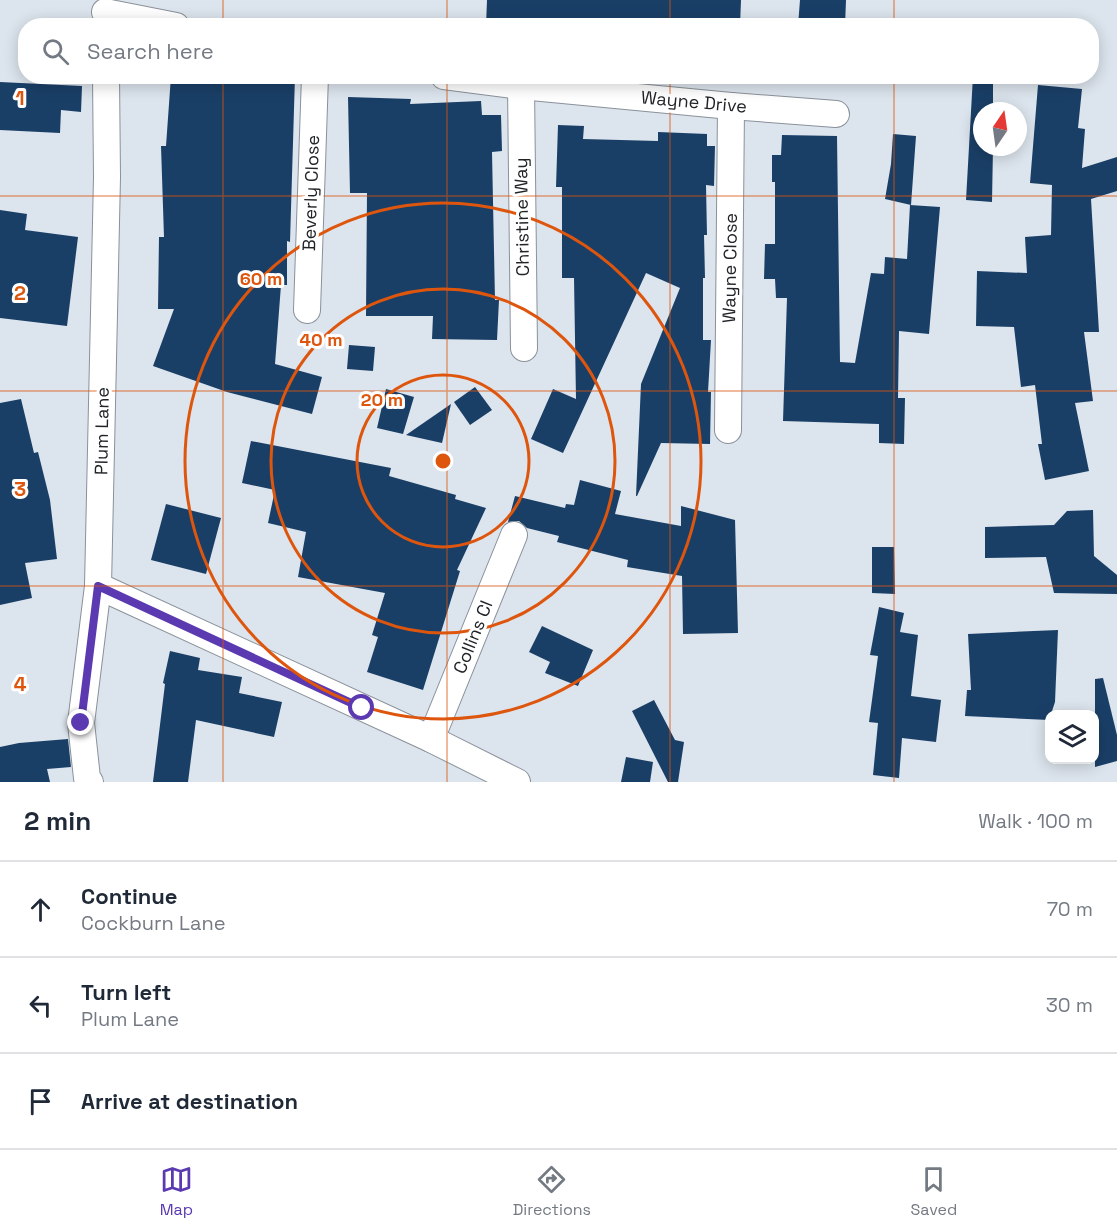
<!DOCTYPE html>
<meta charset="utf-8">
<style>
:root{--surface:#fff;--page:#f2f2f3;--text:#1f2937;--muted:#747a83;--line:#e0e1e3;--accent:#5b39b1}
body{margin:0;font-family:"Space Grotesk",sans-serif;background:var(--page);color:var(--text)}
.controls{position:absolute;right:18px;bottom:18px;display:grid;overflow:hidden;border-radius:12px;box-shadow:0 3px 15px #0003}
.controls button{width:54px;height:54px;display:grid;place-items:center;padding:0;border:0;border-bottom:2px solid var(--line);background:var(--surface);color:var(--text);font:30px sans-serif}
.compass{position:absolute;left:973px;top:102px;width:54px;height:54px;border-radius:50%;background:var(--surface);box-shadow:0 3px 15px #0003;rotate:13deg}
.stop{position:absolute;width:18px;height:18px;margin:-14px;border:4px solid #5b39b1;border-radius:50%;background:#fff}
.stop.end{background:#5b39b1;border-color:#fff;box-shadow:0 2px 6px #0008}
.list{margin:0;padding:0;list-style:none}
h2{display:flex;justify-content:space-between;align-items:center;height:78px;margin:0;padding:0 24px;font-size:26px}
h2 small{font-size:20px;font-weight:400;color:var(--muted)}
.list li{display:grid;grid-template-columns:39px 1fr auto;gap:18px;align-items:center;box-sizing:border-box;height:96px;padding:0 24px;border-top:2px solid var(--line)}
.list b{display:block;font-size:22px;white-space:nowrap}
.list p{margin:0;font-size:20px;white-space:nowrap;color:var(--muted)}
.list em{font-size:20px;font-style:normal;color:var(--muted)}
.icon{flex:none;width:33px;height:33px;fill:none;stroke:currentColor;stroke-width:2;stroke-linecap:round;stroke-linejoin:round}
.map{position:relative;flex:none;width:1117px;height:782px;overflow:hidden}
.search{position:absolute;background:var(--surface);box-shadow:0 3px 15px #0003;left:18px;right:18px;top:18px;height:66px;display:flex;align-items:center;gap:15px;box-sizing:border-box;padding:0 21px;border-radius:24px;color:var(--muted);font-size:22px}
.sheet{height:366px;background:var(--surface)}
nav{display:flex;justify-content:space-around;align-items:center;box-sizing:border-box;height:84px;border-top:2px solid var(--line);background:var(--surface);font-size:16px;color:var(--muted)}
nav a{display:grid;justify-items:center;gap:3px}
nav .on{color:var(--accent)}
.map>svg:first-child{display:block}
.building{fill:#1a3f67}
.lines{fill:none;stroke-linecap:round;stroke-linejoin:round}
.minor-casing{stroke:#8a919a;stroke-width:28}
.minor{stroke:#fff;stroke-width:26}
.route{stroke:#5b39b1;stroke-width:8}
.grid{fill:none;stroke:#de560d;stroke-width:1.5;stroke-opacity:0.55}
.ring{fill:none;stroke:#de560d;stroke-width:3}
.labels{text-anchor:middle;stroke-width:6;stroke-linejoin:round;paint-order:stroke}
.street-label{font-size:18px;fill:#212427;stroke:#fff}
.grid-label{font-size:20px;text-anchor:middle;font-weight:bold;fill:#de560d;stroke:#fff;stroke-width:6;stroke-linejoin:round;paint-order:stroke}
.centre{fill:#de560d;stroke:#fff;stroke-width:3}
.ring-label{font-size:18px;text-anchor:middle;font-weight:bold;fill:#de560d;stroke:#fff;stroke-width:6;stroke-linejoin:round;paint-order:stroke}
</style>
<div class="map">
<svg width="1117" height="782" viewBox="0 0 1117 782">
<rect width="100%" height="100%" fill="#dce4ed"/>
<g class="building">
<polygon points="487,0 741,0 740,26 486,26"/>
<polygon points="800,0 846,0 845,26 798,26"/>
<polygon points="171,76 218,76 218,82 263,84 263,76 295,76 290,242 287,241 287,285 281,285 275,364 322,377 312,414 227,392 153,366 174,309 158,309 159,237 164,237 161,146 166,146"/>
<polygon points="973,76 993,76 993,111 982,111 982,147 993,147 992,202 966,200"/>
<polygon points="0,82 82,86 81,112 61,110 60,133 0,130"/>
<polygon points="1038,85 1082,89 1078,128 1085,129 1082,168 1117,157 1117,191 1091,199 1099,332 1084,332 1093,401 1075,403 1089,471 1045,480 1038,444 1042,444 1035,385 1021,387 1014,327 976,326 977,271 1027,273 1025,237 1051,235 1052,185 1030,183"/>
<polygon points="348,97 411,99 410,104 481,101 482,115 501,115 502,151 492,152 495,300 499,300 497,340 432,339 433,316 366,316 367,193 350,193"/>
<polygon points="558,125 584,126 583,139 658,141 658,132 707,134 707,146 715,146 714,186 706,185 707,235 704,235 705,278 703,278 703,340 711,340 708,392 711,392 710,444 661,443 637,496 636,496 641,384 680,288 646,273 563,453 531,439 553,389 576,399 574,278 562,278 562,187 556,187"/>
<polygon points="893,134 916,136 911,205 885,199 891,164"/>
<polygon points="782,135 837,136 840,362 855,363 871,273 884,274 885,257 907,259 910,205 940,207 929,334 899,331 898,398 905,398 904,444 879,443 879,424 783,421 787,298 776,298 775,279 764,279 765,244 775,244 775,182 772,182 772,155 781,155"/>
<polygon points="0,210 27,214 25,230 78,237 67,326 0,318"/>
<polygon points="349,345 375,347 373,371 347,369"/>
<polygon points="475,387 492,410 470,425 454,402"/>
<polygon points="386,389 414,397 403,434 377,428"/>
<polygon points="21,399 34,453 38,452 50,500 57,559 25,563 32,598 0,605 0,403"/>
<polygon points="451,404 442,443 406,435"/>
<polygon points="251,441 391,468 389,476 456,495 455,499 486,508 457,570 460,571 423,690 367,672 378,637 372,635 385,593 298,577 306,532 268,523 275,490 242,483"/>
<polygon points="580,480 621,491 615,514 681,526 681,506 735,520 738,633 683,634 682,576 627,567 628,560 557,542 559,536 527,528 519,521 508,522 515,496 565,508 566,504 574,505"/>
<polygon points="166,504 221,518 206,574 151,560"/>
<polygon points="1093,510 1094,556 1117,575 1117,594 1054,593 1046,557 985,558 985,527 1054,525 1067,511"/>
<polygon points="872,547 894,547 895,594 872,593"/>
<polygon points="879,607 904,613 900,632 918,635 911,696 941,700 936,742 902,738 899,778 873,775 878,723 869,722 878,656 870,655"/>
<polygon points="542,626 593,650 578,686 545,673 550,662 529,652"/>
<polygon points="1058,630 1055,702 1049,720 965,716 967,690 971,690 968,634"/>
<polygon points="170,651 200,658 198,670 242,677 239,693 282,702 274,737 196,720 188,782 153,782 165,684 163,683"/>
<polygon points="1103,678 1117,735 1117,761 1095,767 1095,679"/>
<polygon points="654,700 675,740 684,742 678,782 668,782 632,711"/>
<polygon points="68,739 71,767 47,769 50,782 0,782 0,747 19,743"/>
<polygon points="626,757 653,762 650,782 621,782"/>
</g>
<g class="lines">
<g class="minor-casing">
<g id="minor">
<polyline points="105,12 176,26"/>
<polyline points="444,76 521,86 731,106 836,114"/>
<polyline points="521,86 524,348"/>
<polyline points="307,310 315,76"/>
<polyline points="728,430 731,106"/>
<polyline points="98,586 431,739 517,782"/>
<polyline points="431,739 514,535"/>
<polyline points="90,782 87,778 81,723 98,586 107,177 106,76"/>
</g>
</g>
<use href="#minor" class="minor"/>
</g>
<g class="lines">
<polyline class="route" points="81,723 98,586 362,708"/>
</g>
<path class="grid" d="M223,0V26M447,0V26M670,0V26M894,0V26M223,76V782M447,76V782M670,76V782M894,76V782M0,196H1117M0,391H1117M0,586H1117"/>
<g class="ring">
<circle cx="443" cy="461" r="86"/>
<circle cx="443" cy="461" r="172"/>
<circle cx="443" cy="461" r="258"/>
</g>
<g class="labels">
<g class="street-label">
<text transform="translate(694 102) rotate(5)" y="6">Wayne Drive</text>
<text transform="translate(311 193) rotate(-88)" y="6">Beverly Close</text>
<text transform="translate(522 217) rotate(-91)" y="6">Christine Way</text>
<text transform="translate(730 268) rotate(-89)" y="6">Wayne Close</text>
<text transform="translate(102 431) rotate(-89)" y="6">Plum Lane</text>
<text transform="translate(473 637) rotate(-68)" y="6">Collins Cl</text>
</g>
</g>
<g class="grid-label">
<text x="20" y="105">1</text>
<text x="20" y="300">2</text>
<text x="20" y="496">3</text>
<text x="20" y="691">4</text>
</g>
<circle cx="443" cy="461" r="9" class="centre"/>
<g class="ring-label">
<text x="261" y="285">60 m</text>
<text x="321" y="346">40 m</text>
<text x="382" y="406">20 m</text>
</g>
</svg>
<div class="controls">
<button><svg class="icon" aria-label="layers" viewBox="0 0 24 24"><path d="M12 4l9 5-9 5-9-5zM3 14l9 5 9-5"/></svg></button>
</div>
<svg class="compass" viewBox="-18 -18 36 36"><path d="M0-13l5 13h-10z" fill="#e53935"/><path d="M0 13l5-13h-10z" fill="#747a83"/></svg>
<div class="stop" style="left:362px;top:708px"></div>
<div class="stop end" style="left:81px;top:723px"></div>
<div class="search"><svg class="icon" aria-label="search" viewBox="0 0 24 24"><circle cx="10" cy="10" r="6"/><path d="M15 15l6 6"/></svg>Search here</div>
</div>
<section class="sheet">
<h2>2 min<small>Walk · 100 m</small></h2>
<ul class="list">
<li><svg class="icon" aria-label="ahead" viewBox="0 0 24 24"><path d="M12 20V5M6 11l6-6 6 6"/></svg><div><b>Continue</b><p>Cockburn Lane</p></div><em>70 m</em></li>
<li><svg class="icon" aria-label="left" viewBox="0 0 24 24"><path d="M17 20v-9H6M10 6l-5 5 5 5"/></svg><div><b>Turn left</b><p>Plum Lane</p></div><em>30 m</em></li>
<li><svg class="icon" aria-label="arrive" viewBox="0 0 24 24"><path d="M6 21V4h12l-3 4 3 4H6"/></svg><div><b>Arrive at destination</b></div></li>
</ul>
</section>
<nav>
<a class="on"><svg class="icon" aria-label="map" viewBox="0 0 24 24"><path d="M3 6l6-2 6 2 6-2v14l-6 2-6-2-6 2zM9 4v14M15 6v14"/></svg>Map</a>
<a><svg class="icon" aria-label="directions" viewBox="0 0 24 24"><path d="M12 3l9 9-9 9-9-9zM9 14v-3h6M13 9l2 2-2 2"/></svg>Directions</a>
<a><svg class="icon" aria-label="saved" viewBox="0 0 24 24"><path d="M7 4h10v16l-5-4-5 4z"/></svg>Saved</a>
</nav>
